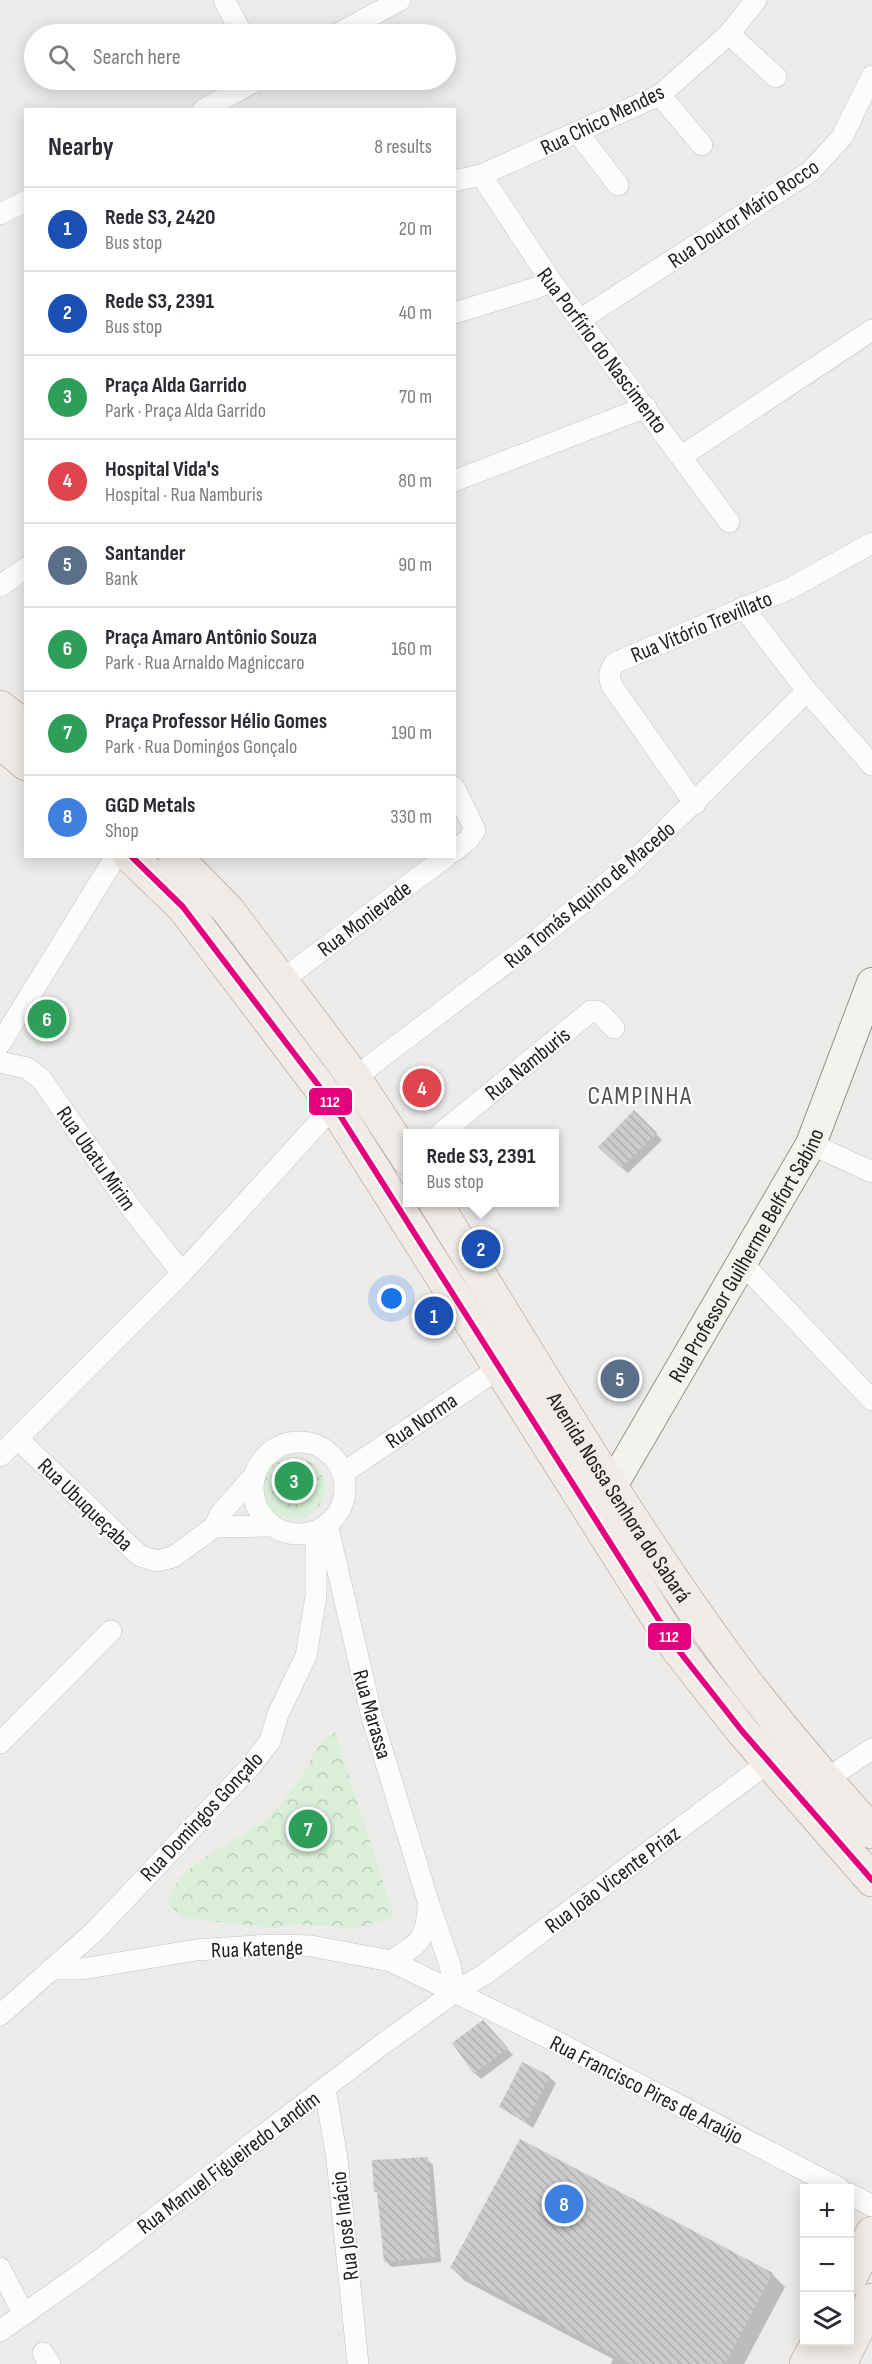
<!DOCTYPE html>
<meta charset="utf-8">
<style>
:root{--surface:#fff;--page:#f7f7f7;--text:#2b2b33;--muted:#7c7c81;--line:#e1e1e2;--accent:#686766}
body{margin:0;font-family:"Sofia Sans Condensed",sans-serif;background:var(--page);color:var(--text)}
.controls{position:absolute;right:18px;bottom:18px;display:grid;overflow:hidden;border-radius:0px;box-shadow:0 3px 15px #0003}
.controls button{width:54px;height:54px;display:grid;place-items:center;padding:0;border:0;border-bottom:2px solid var(--line);background:var(--surface);color:var(--text);font:30px sans-serif}
.you{position:absolute;left:392px;top:1299px;width:21px;height:21px;margin:-15px;border:4px solid #fff;border-radius:50%;background:#1a73e8;box-shadow:0 0 0 9px #1a73e833}
.badge{display:grid;place-items:center;width:39px;height:39px;border-radius:50%;background:var(--accent);color:#fff;font-size:20px;font-weight:700}
.pin{position:absolute;translate:-50% -50%;border:3px solid #fff;box-shadow:0 2px 6px #0006}
.popup{position:absolute;left:403px;top:1129px;width:156px;height:78px;box-sizing:border-box;display:grid;place-content:center;border-radius:0px;background:var(--surface);filter:drop-shadow(0 2px 4px #0005);font-size:20px;white-space:nowrap;color:var(--muted)}
.popup b{font-size:22px;color:var(--text)}
.popup::after{content:'';position:absolute;left:50%;top:100%;margin-left:-12px;border:12px solid transparent;border-top-color:var(--surface)}
.list{margin:0;padding:0;list-style:none}
h2{display:flex;justify-content:space-between;align-items:center;height:78px;margin:0;padding:0 24px;font-size:26px}
h2 small{font-size:20px;font-weight:400;color:var(--muted)}
.list li{display:grid;grid-template-columns:39px 1fr auto;gap:18px;align-items:center;box-sizing:border-box;height:84px;padding:0 24px;border-top:2px solid var(--line)}
.list b{display:block;font-size:22px;white-space:nowrap}
.list p{margin:0;font-size:20px;white-space:nowrap;color:var(--muted)}
.list em{font-size:20px;font-style:normal;color:var(--muted)}
.icon{flex:none;width:33px;height:33px;fill:none;stroke:currentColor;stroke-width:2;stroke-linecap:round;stroke-linejoin:round}
.map{position:relative;flex:none;width:872px;height:2364px;overflow:hidden}
.search{position:absolute;background:var(--surface);box-shadow:0 3px 15px #0003;left:24px;top:24px;width:432px;height:66px;display:flex;align-items:center;gap:15px;box-sizing:border-box;padding:0 21px;border-radius:33px;color:var(--muted);font-size:22px}
.panel{position:absolute;background:var(--surface);box-shadow:0 3px 15px #0003;left:24px;top:108px;width:432px;height:750px;border-radius:0px}
.map>svg:first-child{display:block}
.park{fill:url(#park-crowns)}
.shadow{fill:#0003}
.building{fill:url(#building-back-hatch)}
.lines{fill:none;stroke-linecap:round;stroke-linejoin:round}
.street-casing{stroke:#c3c2c1;stroke-width:22}
.secondary-casing{stroke:#949583;stroke-width:32}
.primary-casing{stroke:#a19788;stroke-width:34}
.street{stroke:#fcfcfc;stroke-width:21}
.secondary{stroke:#f2f3ec;stroke-width:30}
.primary{stroke:#f0ebe6;stroke-width:33}
.bus-1-casing{stroke:#fff;stroke-width:10}
.bus-1{stroke:#e5007d;stroke-width:6}
.labels{text-anchor:middle;stroke-width:4.5;stroke-linejoin:round;paint-order:stroke}
.street-label{font-size:22px;fill:#202020;stroke:#fff}
.quarter-label{font-size:26px;letter-spacing:1.5px;fill:#535353;stroke:#fff}
.line-badge{stroke:#fff;stroke-width:2}
.badge-label{font-size:16px;text-anchor:middle;font-weight:bold;fill:#fff}
</style>
<div class="map">
<svg width="872" height="2364" viewBox="0 0 872 2364">
<defs>
<pattern id="park-crowns" width="20" height="18" patternUnits="userSpaceOnUse" patternTransform="scale(1.5)"><rect width="20" height="18" fill="#daefd9"/><path d="M2 6a3 3 0 1 1 6 0M12 15a3 3 0 1 1 6 0" fill="none" stroke="#bbcdba"/></pattern>
<pattern id="building-back-hatch" width="6" height="6" patternUnits="userSpaceOnUse" patternTransform="scale(1.5)"><rect width="6" height="6" fill="#ceccca"/><path d="M-1 5l2 2M0 0l6 6M5-1l2 2" fill="none" stroke="#b1afad"/></pattern>
</defs>
<rect width="100%" height="100%" fill="#edebe9"/>
<g class="park">
<polygon points="52,996 64,1003 38,1049 30,1036"/>
<circle cx="294" cy="1488" r="31"/>
<path d="M335,1732L393,1913L392,1918L353,1929L302,1924L274,1928L183,1918L168,1903C180,1856 240,1845 271,1814C280,1805 290,1793 298,1782C311,1764 314,1743 335,1732Z"/>
</g>
<g class="shadow">
<polygon points="634,1112 662,1140 628,1173 606,1154"/>
<polygon points="489,2028 513,2055 481,2079 475,2073"/>
<polygon points="549,2077 556,2083 533,2128 501,2107"/>
<polygon points="427,2159 433,2165 441,2262 392,2267 385,2261 379,2194 375,2191"/>
<polygon points="452,2268 772,2274 785,2287 744,2364 611,2364 613,2359 465,2281"/>
</g>
<g class="building">
<polygon points="634,1110 657,1133 621,1168 598,1147"/>
<polygon points="483,2020 508,2048 474,2074 452,2043"/>
<polygon points="522,2062 550,2076 526,2123 499,2107"/>
<polygon points="520,2139 773,2273 725,2364 631,2364 450,2268"/>
<polygon points="428,2157 436,2257 384,2262 377,2192 374,2192 372,2160"/>
</g>
<g class="lines">
<g class="street-casing">
<g id="street">
<polyline points="224,0 242,34"/>
<polyline points="338,34 400,0"/>
<polyline points="729,34 776,77"/>
<polyline points="660,95 702,145"/>
<polyline points="203,110 257,80"/>
<polyline points="578,133 618,185"/>
<polyline points="481,175 551,281 729,522"/>
<polyline points="454,181 481,175 660,95 729,34 756,0"/>
<polyline points="0,214 26,201"/>
<polyline points="454,313 536,288 551,281"/>
<polyline points="581,319 811,171 842,137 872,76"/>
<polyline points="682,456 872,330"/>
<polyline points="454,481 646,407"/>
<polyline points="0,586 26,568"/>
<polyline points="743,607 807,691 872,765"/>
<polyline points="454,787 475,830 468,840 454,851"/>
<path d="M695,804L612,686C608,677 609,671 615,663L791,588L872,543"/>
<polyline points="282,980 447,856"/>
<polyline points="0,1044 116,856"/>
<polyline points="0,1062 27,1068 42,1080 131,1208 182,1273"/>
<polyline points="440,1134 591,1011 599,1012 614,1028"/>
<polyline points="811,1144 872,1172"/>
<polyline points="741,1262 872,1400"/>
<polyline points="18,1439 140,1556 157,1561 173,1557 214,1527 221,1513 253,1477"/>
<circle cx="299" cy="1488" r="46"/>
<polyline points="0,1456 182,1273 371,1065 539,938 634,861 807,691"/>
<polyline points="343,1473 501,1367"/>
<polyline points="327,1524 372,1717 428,1901 450,1965 455,1992"/>
<polyline points="214,1527 272,1526"/>
<polyline points="0,1743 111,1631"/>
<polyline points="825,1780 872,1749"/>
<path d="M391,1961C418,1945 427,1939 428,1907"/>
<polyline points="51,1969 82,1969 196,1950 271,1945 311,1946 391,1961 551,2039 839,2188"/>
<polyline points="0,2015 94,1932 251,1766 270,1741 278,1714 306,1656 316,1596 316,1532"/>
<polyline points="325,2088 337,2159 358,2364"/>
<polyline points="850,2194 872,2206"/>
<polyline points="0,2268 23,2313"/>
<polyline points="0,2331 85,2271 380,2046 455,1992 485,1974 769,1762"/>
<polyline points="43,2353 50,2364"/>
</g>
</g>
<g class="secondary-casing">
<g id="secondary">
<path id="s1" d="M599,1505L612,1486L811,1144L872,983"/>
</g>
</g>
<g class="primary-casing">
<g id="primary">
<polyline points="0,707 26,727"/>
<polyline points="0,742 26,764"/>
<polyline points="130,856 183,907 334,1106 676,1647 742,1731 872,1880"/>
<polyline points="175,856 228,910 356,1080 408,1159"/>
<path id="s2" d="M435,1202C532,1358 624,1517 733,1665C776,1723 824,1778 872,1832"/>
<polyline points="850,2279 872,2233"/>
<polyline points="806,2364 818,2342"/>
<polyline points="840,2364 872,2300"/>
</g>
</g>
<use href="#street" class="street"/>
<use href="#secondary" class="secondary"/>
<use href="#primary" class="primary"/>
<g class="bus-1-casing">
<polyline id="bus-1" points="131,856 183,907 334,1106 676,1647 742,1731 872,1880"/>
</g>
<use href="#bus-1" class="bus-1"/>
</g>
<g class="labels">
<g class="street-label">
<text transform="translate(602 119) rotate(-26)" y="8">Rua Chico Mendes</text>
<text transform="translate(743 213) rotate(-34)" y="8">Rua Doutor Mário Rocco</text>
<text transform="translate(603 350) rotate(53)" y="8">Rua Porfírio do Nascimento</text>
<text transform="translate(701 626) rotate(-23)" y="8">Rua Vitório Trevillato</text>
<text transform="translate(589 894) rotate(-40)" y="8">Rua Tomás Aquino de Macedo</text>
<text transform="translate(364 918) rotate(-37)" y="8">Rua Monievade</text>
<text transform="translate(527 1063) rotate(-39)" y="8">Rua Namburis</text>
<text transform="translate(97 1158) rotate(55)" y="8">Rua Ubatu Mirim</text>
<text dy="8" stroke="none"><textPath href="#s1" startOffset="290">Rua Professor Guilherme Belfort Sabino</textPath></text>
<text transform="translate(421 1420) rotate(-34)" y="8">Rua Norma</text>
<text dy="8" stroke="none"><textPath href="#s2" startOffset="348">Avenida Nossa Senhora do Sabará</textPath></text>
<text transform="translate(86 1504) rotate(44)" y="8">Rua Ubuqueçaba</text>
<text transform="translate(373 1714) rotate(74)" y="8">Rua Marassa</text>
<text transform="translate(201 1816) rotate(-47)" y="8">Rua Domingos Gonçalo</text>
<text transform="translate(612 1879) rotate(-37)" y="8">Rua João Vicente Priaz</text>
<text transform="translate(257 1948) rotate(-2)" y="8">Rua Katenge</text>
<text transform="translate(647 2089) rotate(27)" y="8">Rua Francisco Pires de Araújo</text>
<text transform="translate(228 2162) rotate(-37)" y="8">Rua Manuel Figueiredo Landim</text>
<text transform="translate(344 2226) rotate(-97)" y="8">Rua José Inácio</text>
</g>
<g class="quarter-label">
<text x="640" y="1104">CAMPINHA</text>
</g>
</g>
<g class="line-badge">
<rect x="308" y="1087" width="45" height="29" rx="6" fill="#e5007d"/>
<rect x="647" y="1622" width="45" height="29" rx="6" fill="#e5007d"/>
</g>
<g class="badge-label">
<text x="330" y="1107">112</text>
<text x="669" y="1642">112</text>
</g>
</svg>
<div class="controls">
<button>+</button>
<button>−</button>
<button><svg class="icon" aria-label="layers" viewBox="0 0 24 24"><path d="M12 4l9 5-9 5-9-5zM3 14l9 5 9-5"/></svg></button>
</div>
<div class="you"></div>
<div class="pin badge" style="left:434px;top:1316px;background:#1a4fb4">1</div>
<div class="pin badge" style="left:481px;top:1249px;background:#1a4fb4">2</div>
<div class="popup"><b>Rede S3, 2391</b>Bus stop</div>
<div class="pin badge" style="left:294px;top:1481px;background:#2e9e5b">3</div>
<div class="pin badge" style="left:422px;top:1088px;background:#e0444e">4</div>
<div class="pin badge" style="left:620px;top:1379px;background:#5c6f8a">5</div>
<div class="pin badge" style="left:47px;top:1019px;background:#2e9e5b">6</div>
<div class="pin badge" style="left:308px;top:1829px;background:#2e9e5b">7</div>
<div class="pin badge" style="left:564px;top:2204px;background:#3f7fe0">8</div>
<div class="search"><svg class="icon" aria-label="search" viewBox="0 0 24 24"><circle cx="10" cy="10" r="6"/><path d="M15 15l6 6"/></svg>Search here</div>
<section class="panel">
<h2>Nearby<small>8 results</small></h2>
<ul class="list">
<li><span class="badge" style="background:#1a4fb4">1</span><div><b>Rede S3, 2420</b><p>Bus stop</p></div><em>20 m</em></li>
<li><span class="badge" style="background:#1a4fb4">2</span><div><b>Rede S3, 2391</b><p>Bus stop</p></div><em>40 m</em></li>
<li><span class="badge" style="background:#2e9e5b">3</span><div><b>Praça Alda Garrido</b><p>Park · Praça Alda Garrido</p></div><em>70 m</em></li>
<li><span class="badge" style="background:#e0444e">4</span><div><b>Hospital Vida's</b><p>Hospital · Rua Namburis</p></div><em>80 m</em></li>
<li><span class="badge" style="background:#5c6f8a">5</span><div><b>Santander</b><p>Bank</p></div><em>90 m</em></li>
<li><span class="badge" style="background:#2e9e5b">6</span><div><b>Praça Amaro Antônio Souza</b><p>Park · Rua Arnaldo Magniccaro</p></div><em>160 m</em></li>
<li><span class="badge" style="background:#2e9e5b">7</span><div><b>Praça Professor Hélio Gomes</b><p>Park · Rua Domingos Gonçalo</p></div><em>190 m</em></li>
<li><span class="badge" style="background:#3f7fe0">8</span><div><b>GGD Metals</b><p>Shop</p></div><em>330 m</em></li>
</ul>
</section>
</div>
